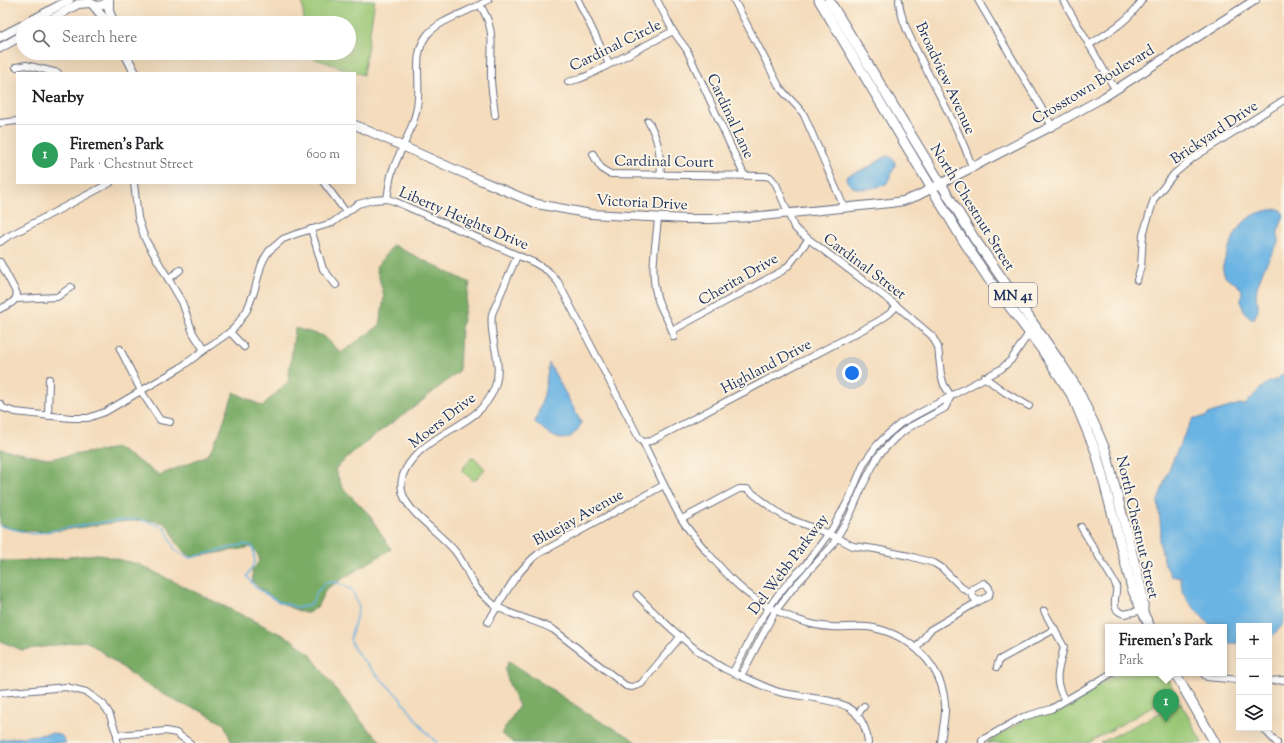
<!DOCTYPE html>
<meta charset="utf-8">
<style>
:root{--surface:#fff;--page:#f2f2f2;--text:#202124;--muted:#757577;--line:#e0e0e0;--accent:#1a73e8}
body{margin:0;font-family:"Sorts Mill Goudy",serif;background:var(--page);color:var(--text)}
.controls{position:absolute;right:12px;bottom:12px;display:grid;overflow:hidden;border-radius:0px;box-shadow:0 4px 16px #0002}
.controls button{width:36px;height:36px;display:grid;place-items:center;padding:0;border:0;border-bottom:1px solid var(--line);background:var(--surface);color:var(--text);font:20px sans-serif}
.you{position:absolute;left:852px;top:373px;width:14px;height:14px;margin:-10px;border:3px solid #fff;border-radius:50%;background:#1a73e8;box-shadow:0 0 0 6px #1a73e833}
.badge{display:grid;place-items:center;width:26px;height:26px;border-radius:50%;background:var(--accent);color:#fff;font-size:13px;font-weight:700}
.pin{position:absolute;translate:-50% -33px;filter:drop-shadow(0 1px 2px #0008)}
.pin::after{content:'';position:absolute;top:21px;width:14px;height:12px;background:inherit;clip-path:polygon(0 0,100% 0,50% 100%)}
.popup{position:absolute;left:1105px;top:624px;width:122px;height:52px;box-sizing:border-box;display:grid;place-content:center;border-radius:0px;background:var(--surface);filter:drop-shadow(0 1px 3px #0005);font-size:13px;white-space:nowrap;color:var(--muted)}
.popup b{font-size:15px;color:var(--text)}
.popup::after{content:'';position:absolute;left:50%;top:100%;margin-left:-8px;border:8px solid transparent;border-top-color:var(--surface)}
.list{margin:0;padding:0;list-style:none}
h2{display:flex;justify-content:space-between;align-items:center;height:52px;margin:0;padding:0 16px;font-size:17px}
h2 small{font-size:13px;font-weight:400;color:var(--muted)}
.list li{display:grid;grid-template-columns:26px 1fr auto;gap:12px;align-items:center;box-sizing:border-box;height:60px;padding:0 16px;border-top:1px solid var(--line)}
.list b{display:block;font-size:15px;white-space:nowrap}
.list p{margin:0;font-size:13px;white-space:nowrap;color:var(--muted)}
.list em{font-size:13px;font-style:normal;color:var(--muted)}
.icon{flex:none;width:22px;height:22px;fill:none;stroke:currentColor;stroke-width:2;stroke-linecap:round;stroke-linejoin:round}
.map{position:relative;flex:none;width:1284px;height:743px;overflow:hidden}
.search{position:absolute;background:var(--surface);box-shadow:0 4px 16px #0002;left:16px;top:16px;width:340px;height:44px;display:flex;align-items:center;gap:10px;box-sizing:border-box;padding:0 14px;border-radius:22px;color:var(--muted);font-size:15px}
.panel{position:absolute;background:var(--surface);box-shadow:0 4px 16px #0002;left:16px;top:72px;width:340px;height:112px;border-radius:0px}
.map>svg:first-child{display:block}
.green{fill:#99c775;stroke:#5a7b6a}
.forest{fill:#7aac66;stroke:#4a6e62}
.water{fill:#6bb4e3;stroke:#4372a0}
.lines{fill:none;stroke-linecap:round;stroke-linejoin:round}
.stream{stroke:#6bb4e3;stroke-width:1.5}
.street-casing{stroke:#676c7f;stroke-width:8}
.secondary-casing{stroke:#676c7f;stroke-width:10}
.primary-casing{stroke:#676c7f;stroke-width:11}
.street{stroke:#fff;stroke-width:6}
.secondary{stroke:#fff;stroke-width:8}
.primary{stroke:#fff;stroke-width:9}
.labels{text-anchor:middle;stroke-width:4;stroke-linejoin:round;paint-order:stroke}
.shield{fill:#fcf5e5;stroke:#5e6a86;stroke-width:1}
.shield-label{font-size:14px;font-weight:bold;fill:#1b2f5e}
.street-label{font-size:15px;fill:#1b2f5e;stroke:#fcf5e5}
</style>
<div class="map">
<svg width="1284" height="743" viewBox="0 0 1284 743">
<rect width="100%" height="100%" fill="#fcf5e5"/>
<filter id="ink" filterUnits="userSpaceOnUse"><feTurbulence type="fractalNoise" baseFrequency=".025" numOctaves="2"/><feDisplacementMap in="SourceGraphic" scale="8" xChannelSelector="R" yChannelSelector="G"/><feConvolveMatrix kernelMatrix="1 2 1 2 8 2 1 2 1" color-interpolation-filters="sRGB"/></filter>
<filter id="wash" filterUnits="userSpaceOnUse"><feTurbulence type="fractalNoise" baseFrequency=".012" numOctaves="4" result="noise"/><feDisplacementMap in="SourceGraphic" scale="16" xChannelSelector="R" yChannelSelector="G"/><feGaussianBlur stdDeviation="0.9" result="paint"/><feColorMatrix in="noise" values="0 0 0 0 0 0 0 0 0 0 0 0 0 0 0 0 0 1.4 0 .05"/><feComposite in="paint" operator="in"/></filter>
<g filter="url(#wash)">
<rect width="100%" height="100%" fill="#f4dcbc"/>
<g class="green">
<polygon points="302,0 375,0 363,75 307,56 307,53 349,53 349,23 304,23"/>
<polygon points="472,457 474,457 485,469 474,481 462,471 462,469"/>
<polygon points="1119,673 1164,673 1177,696 1143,712 1088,743 986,743 1027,718 1057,709"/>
<polygon points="1181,702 1202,743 1100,743"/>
</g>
<g class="forest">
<path d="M393,245L470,283L461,329L459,371L417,405L368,440L335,469L342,487L368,513L391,549L326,589L317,607L308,613C289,610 266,595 253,582L252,570C262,560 261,558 252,547L193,557C186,554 182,550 177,543C172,536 172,525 161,522C148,519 133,521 119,522C80,526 39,539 0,525V449L48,459L117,448L160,475L208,455L219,434L234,392L262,406L288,382L295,328L324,336L341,353L380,325L384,296L376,267Z"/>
<polygon points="97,554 138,564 291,639 310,654 334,687 366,727 383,743 232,743 224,724 199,710 181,704 142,682 91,644 85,641 22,650 0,641 0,560 2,561 43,560"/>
<polygon points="509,661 596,719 628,736 637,743 514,743 501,734 519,706 510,687 505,670"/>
</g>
<g class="water">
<path d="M887,156C893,156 895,161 895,166L887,183L884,185C872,189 850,194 846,178L847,176L867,168Z"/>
<path d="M1280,209L1284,215L1278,232V243L1264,268L1257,287L1256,298L1258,303V310L1254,319C1247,317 1241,308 1241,301C1241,297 1242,294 1242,290C1239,287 1236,283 1233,282C1228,279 1226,279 1224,274C1221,267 1225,260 1227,253C1238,224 1247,211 1280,209Z"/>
<path d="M549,363L581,422C580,427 578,430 574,434C560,447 546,431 535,422L544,395Z"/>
<path d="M1282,374H1284V620L1281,627L1269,639V626H1239V643H1229L1224,641V627H1211L1188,601L1182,591L1181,578L1171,576L1165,564L1159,541L1161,531L1158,501L1167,474L1186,431L1194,418L1205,417L1210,413L1240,404L1245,405C1255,395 1263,382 1278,379Z"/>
<polygon points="53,733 62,736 66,743 0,743 0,740"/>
</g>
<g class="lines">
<polyline class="stream" points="0,526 33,534 96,523 138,519 165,527 175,550 190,558 245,544 253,547 255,562 247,576 255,587 277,601 299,608 311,604 318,591 325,583 336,582 352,590 359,607 350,639 354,649 368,666 399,697 425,731 437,743"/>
</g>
</g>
<g filter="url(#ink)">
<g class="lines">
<g class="street-casing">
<g id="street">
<polyline points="578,0 609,64"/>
<polyline points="657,0 673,31 687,50 744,175"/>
<path d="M734,0L779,86C786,97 797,104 804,115L844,207"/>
<path d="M899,0C900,23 918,52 928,73C944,104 961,134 972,167"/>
<polyline points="978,0 1052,126"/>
<polyline points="1063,0 1115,89"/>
<path d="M480,5C497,31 490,49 491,77C491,90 494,102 495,115"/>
<path d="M1089,45C1109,32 1129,21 1142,0"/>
<polyline points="16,67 26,65 58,73"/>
<polyline points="568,82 579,79 589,75 673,31"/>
<path d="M648,121C659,140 660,154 661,175"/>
<polyline points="0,123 17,121"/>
<path d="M593,154C598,163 601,171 611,174L765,176L770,177L776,184L794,227L798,231L897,306L932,336L938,347L941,375L944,385L951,396"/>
<polyline points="134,183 138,218 145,239 182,302 193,333 204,350"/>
<polyline points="324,183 346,212"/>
<path d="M387,199C389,189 389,179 393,169C402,146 417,123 418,97C420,77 413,53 427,35C440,19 470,12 488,0"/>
<path d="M658,218C656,245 649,274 658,300C662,313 671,323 674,337"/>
<polyline points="311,229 323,269 336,285"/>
<polyline points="0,242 7,237 110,183"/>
<path d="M517,256L492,314C488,340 505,362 494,389C481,422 442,429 419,452C373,497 428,519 454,550C463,560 467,573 474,584C479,592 486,598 493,604C511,617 535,619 554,630L626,686L632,687L641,684L681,636"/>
<path d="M0,262L17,294C16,303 7,305 0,309"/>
<polyline points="168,279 180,270"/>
<polyline points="1137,280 1141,266 1143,235 1154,199 1174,174 1193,158 1284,100"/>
<polyline points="16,299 57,297 71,287"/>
<polyline points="673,330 782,271 789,265 808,240"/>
<polyline points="230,332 244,347"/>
<polyline points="120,349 141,391 160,420 170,422"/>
<polyline points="984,377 1006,393 1029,406"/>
<path d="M0,404L3,408L15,412L71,418H88L105,412L180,368L204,350L230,332L236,326L247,310L254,292L261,266L264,259L269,251L283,239L296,234L332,223L358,204L373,200L387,199L394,201L535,263L548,271L558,282L639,438L643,442L664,485L538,554C515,572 503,598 488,622"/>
<polyline points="48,416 49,379"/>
<polyline points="643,442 651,441 877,322 889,314 897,306"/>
<path d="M664,485C670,497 675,509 682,520C690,532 699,543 708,553C726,574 744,595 769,607C789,617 809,626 832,627C845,628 860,625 874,628C911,636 942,665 945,704C946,717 942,730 941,743"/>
<polyline points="682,519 739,489 747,489 772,508 785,517 829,534 853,546 875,549 909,556 934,563 942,568 961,587 972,594"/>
<path d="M1081,527L1116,585C1118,596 1108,609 1124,614L1143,610"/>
<path d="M984,583C989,586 991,590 989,596L979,601C973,599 971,595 972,589Z"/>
<path d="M637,595C661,620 692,650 723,668C729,671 736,674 743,677C755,682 766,688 779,692C799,697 831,698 848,707C860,714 867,729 868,743"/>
<path d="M1044,611L1064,647C1059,669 1052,680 1065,700"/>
<polyline points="916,648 930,630 979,601"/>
<polyline points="997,667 999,660 1055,629"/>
<polyline points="733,672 760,621 777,596 791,579 806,564 832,529 849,499 864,463 877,445 887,435 901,423 1001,369 1011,360 1029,333"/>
<polyline points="1203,673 1207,677 1239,680"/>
<polyline points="741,676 774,613 793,588 831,547 843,527 850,515 863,485 878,456 895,438 908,428 945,408 951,396"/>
<polyline points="1269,681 1284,680"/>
<polyline points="0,693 66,687 86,692 103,704 109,713 117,735 117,743"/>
<polyline points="857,715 864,706"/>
<polyline points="1263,728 1277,743"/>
<polyline points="117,735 166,731 176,733 190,743"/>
<polyline points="982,743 982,740 1023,717 1051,709 1112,673"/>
</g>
</g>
<g class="secondary-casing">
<g id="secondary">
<path d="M87,0C94,7 103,8 109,0"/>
<polyline points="109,0 109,11 114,23"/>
<polyline points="92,4 108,23"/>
<polyline points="27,23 69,0"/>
<polyline points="45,23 78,4 90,3"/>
<polyline points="0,37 23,25"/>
<polyline points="0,48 23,35"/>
<polyline points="125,53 135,73"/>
<polyline points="355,125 456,170 537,204 591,214 686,219 711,219 751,217 890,203 903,201 917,196 1052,126 1104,97 1255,0"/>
</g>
</g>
<g class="primary-casing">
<g id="primary">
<path d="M819,0L959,234L988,278L1043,351L1073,397L1096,452L1132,588C1137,602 1144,614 1150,627"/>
<polyline points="829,0 974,238 1062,365 1077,388 1096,428 1106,452 1141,588 1143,599 1143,610"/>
<polyline points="1175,673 1215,743"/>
</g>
</g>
<use href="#street" class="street"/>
<use href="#secondary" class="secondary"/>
<use href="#primary" class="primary"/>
</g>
</g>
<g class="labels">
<rect class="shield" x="989" y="283" width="48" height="24" rx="3"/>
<g class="shield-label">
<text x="1013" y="300">MN 41</text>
</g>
<g class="street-label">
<text transform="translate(615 45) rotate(-26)" y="5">Cardinal Circle</text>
<text transform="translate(946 78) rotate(65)" y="5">Broadview Avenue</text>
<text transform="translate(1093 84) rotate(-31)" y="5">Crosstown Boulevard</text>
<text transform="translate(731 116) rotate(65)" y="5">Cardinal Lane</text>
<text transform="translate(1214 132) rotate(-34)" y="5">Brickyard Drive</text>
<text transform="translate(664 161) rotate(1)" y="5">Cardinal Court</text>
<text transform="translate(642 202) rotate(3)" y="5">Victoria Drive</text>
<text transform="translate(973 207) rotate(58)" y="5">North Chestnut Street</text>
<text transform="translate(464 218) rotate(23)" y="5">Liberty Heights Drive</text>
<text transform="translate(865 266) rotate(37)" y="5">Cardinal Street</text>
<text transform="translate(738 279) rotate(-30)" y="5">Cherita Drive</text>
<text transform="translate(766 366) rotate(-28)" y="5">Highland Drive</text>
<text transform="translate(442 420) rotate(-38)" y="5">Moers Drive</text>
<text transform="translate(578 517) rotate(-29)" y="5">Bluejay Avenue</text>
<text transform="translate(1138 527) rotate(77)" y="5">North Chestnut Street</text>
<text transform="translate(788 564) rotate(-53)" y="5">Del Webb Parkway</text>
</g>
</g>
</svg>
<div class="controls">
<button>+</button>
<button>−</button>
<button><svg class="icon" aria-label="layers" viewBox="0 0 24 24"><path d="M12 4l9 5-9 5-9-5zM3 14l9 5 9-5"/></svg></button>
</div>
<div class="you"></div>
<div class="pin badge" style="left:1166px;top:722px;background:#2e9e5b">1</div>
<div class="popup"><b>Firemen's Park</b>Park</div>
<div class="search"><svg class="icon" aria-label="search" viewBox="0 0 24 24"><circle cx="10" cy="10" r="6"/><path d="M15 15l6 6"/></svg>Search here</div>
<section class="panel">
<h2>Nearby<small></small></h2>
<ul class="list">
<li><span class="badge" style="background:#2e9e5b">1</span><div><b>Firemen's Park</b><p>Park · Chestnut Street</p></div><em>600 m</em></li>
</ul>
</section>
</div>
